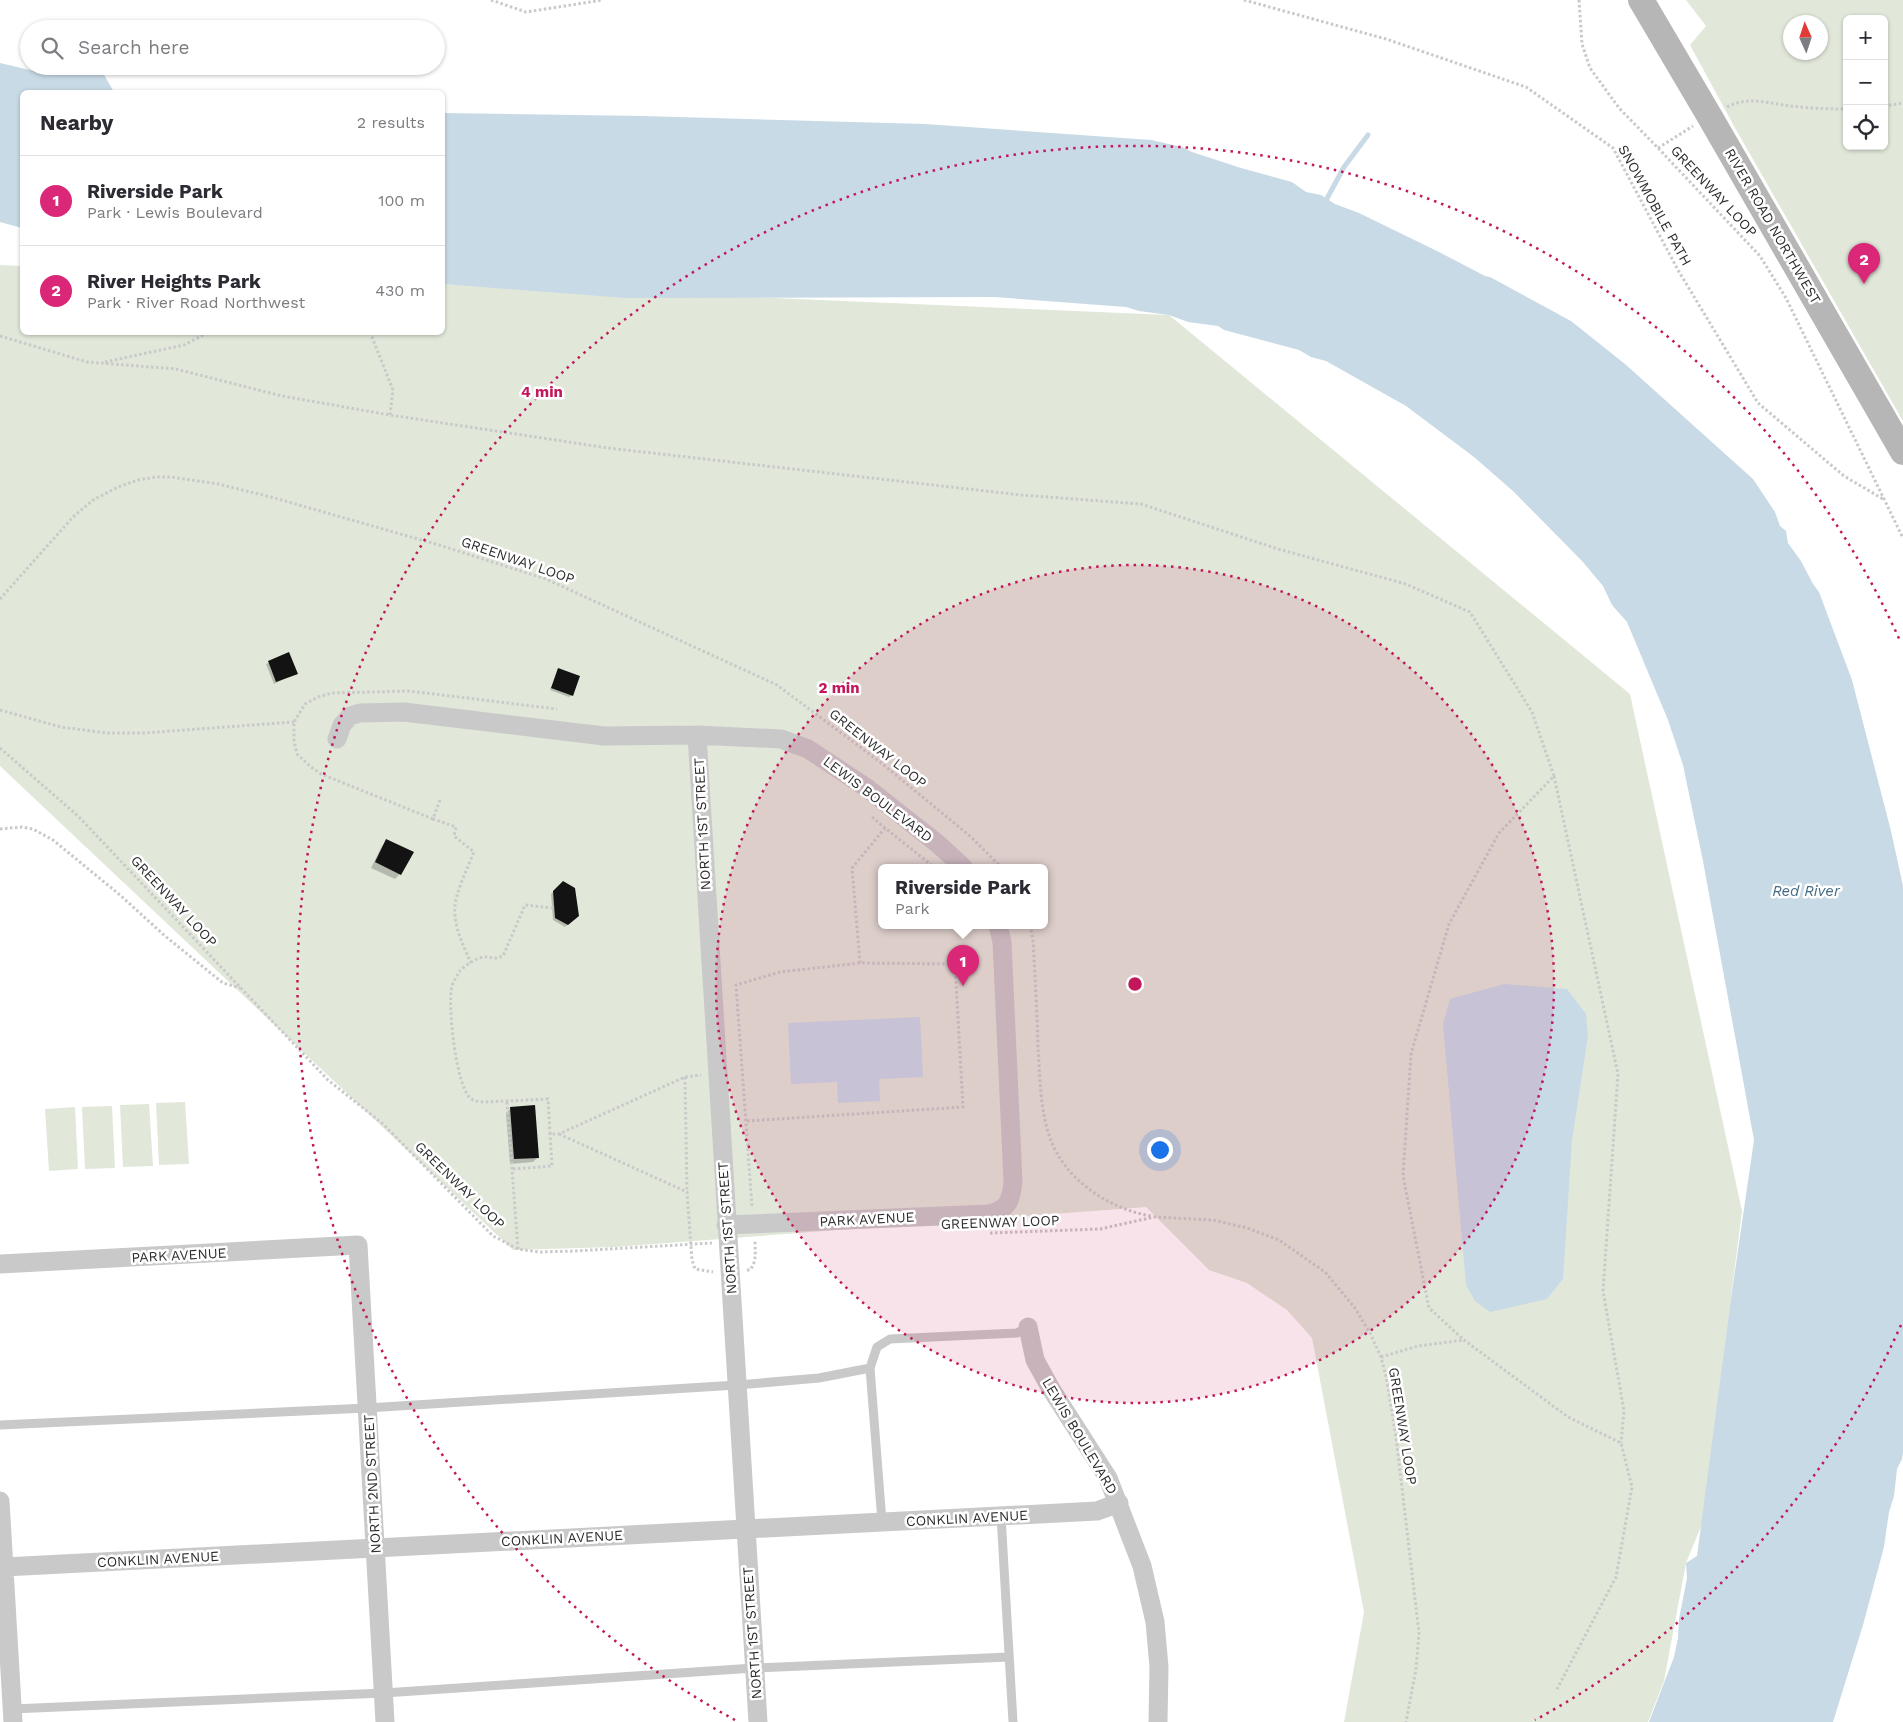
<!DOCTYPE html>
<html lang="en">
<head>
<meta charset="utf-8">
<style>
  body { margin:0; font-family:"Work Sans",sans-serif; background:#f7f7f7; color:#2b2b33 }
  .controls { position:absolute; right:15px; top:15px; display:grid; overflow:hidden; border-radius:8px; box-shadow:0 1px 4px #0004 }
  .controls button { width:45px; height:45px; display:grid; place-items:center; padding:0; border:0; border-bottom:1px solid #e1e1e2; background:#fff; color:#2b2b33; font:25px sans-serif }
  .compass { position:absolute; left:1783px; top:15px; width:45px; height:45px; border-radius:50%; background:#fff; box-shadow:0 1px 4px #0004; rotate:357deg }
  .you { position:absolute; left:1159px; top:1149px; width:18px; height:18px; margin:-12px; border:4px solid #fff; border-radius:50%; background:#1a73e8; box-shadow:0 0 0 8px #1a73e833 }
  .badge { display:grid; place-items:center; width:32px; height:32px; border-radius:50%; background:#db2777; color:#fff; font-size:16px; font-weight:700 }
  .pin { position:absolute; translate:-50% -41px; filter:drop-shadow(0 1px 2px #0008) }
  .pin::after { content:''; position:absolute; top:26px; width:18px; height:15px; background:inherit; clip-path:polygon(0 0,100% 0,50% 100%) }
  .popup { position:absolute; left:878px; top:864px; width:170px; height:65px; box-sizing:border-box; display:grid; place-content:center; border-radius:8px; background:#fff; filter:drop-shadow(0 1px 4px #0005); font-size:16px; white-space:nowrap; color:#7c7c81 }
  .popup b { font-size:19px; color:#2b2b33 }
  .popup::after { content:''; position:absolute; left:50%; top:100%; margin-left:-10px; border:10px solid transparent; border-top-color:#fff }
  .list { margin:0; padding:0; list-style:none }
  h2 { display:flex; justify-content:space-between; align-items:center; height:65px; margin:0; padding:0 20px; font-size:21px }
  h2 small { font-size:16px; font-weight:400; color:#7c7c81 }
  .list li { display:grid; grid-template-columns:32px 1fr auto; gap:15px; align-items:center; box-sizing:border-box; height:90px; padding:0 20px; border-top:1px solid #e1e1e2 }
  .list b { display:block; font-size:19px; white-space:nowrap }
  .list p { margin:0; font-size:16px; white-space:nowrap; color:#7c7c81 }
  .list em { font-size:16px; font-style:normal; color:#7c7c81 }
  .icon { flex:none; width:28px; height:28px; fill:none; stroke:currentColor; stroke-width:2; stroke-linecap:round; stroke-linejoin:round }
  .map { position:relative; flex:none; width:1903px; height:1722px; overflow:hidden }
  .search { position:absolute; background:#fff; box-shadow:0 1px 4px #0004; left:20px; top:20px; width:425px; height:55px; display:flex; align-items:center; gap:12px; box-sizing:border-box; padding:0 18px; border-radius:28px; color:#7c7c81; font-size:19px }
  .panel { position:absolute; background:#fff; box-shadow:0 1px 4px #0004; left:20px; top:90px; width:425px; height:245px; border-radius:8px }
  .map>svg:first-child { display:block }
  .green { fill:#e1e8da; fill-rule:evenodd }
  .water { fill:#c8dae6 }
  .shadow { fill:#0003 }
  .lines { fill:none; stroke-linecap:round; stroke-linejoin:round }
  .stream { stroke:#c8dae6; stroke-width:5 }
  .building { fill:#131313 }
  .path { stroke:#c9c9c9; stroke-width:3; stroke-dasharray:2.5 2.5; stroke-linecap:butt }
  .lane { stroke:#c9c9c9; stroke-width:9 }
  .street { stroke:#c9c9c9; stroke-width:19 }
  .secondary { stroke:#b6b6b6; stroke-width:26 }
  .ring { fill:none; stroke:#c2185b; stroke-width:2.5; stroke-dasharray:2.5 5 }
  .labels { text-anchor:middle; stroke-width:5; stroke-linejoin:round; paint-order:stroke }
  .street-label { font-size:14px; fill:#2c2c2c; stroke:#fff }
  .water-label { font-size:15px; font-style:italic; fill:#446a83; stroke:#fff }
  .centre { fill:#c2185b; stroke:#fff; stroke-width:2.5 }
  .ring-label { font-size:15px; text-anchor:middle; font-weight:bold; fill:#c2185b; stroke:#fff; stroke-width:5; stroke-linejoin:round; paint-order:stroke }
</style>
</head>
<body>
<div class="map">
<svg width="1903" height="1722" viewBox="0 0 1903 1722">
  <rect width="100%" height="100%" fill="#fff"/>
  <!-- green -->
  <path class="green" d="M1686 0H1903V421L1735 128 1690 45 1706 26ZM1847 19H1884V146H1847ZM1820 22V52H1790V22Z
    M0 265 22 266V332H442L443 284 1169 315 1630 694 1742 1211 1702 1524 1686 1563 1664 1681 1648 1722H1344L1364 1612 1312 1338 1287 1310 1247 1283 1209 1270 1146 1207 614 1247 513 1250 0 766ZM882 867H1044V925H882Z
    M185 1102 189 1164 159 1165 156 1103Z
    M149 1104 153 1166 123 1167 120 1105Z
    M112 1106 115 1168 85 1169 82 1107Z
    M75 1107 78 1169 49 1171 45 1109Z"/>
  <!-- water -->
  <path class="water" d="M0 63 34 71 43 66H99L114 92H22V228L0 222Z
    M442 113 643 116 925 124 1151 140 1182 147 1192 152 1241 168 1292 182 1306 192 1321 195 1335 204 1359 213 1437 251 1485 276 1490 277 1571 321 1625 364 1753 479 1775 512 1780 526 1786 531 1788 543 1801 561 1813 584 1819 592 1852 680 1891 831 1903 886V1452L1902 1459 1897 1469 1894 1496 1889 1512 1884 1547 1863 1625 1833 1722H1649L1674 1657 1678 1638 1679 1619 1687 1578 1686 1563 1697 1556 1730 1305 1754 1140 1703 861 1683 765 1668 720 1627 622 1612 605 1603 586 1582 561 1514 492 1474 457 1406 406 1326 361 1311 357 1299 350 1224 330 1218 326 1188 322 1169 315 1139 311 1126 307 994 297 626 298 443 284Z
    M1504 984 1567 989 1586 1014 1588 1036 1572 1140 1563 1279 1547 1299 1490 1312 1475 1301 1466 1285 1443 1024 1450 999Z
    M920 1017 923 1077 879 1079 880 1101 838 1103 837 1082 791 1084 788 1023Z"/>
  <!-- shadow -->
  <path class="shadow" d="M288 654 296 673 274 684 266 664Z
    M559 669 572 695 569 697 550 690Z
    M387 841 400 874 395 879 371 868 382 846Z
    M563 883 576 918 565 927 553 920 551 894Z
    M511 1108 538 1157 533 1162 510 1164 506 1113Z"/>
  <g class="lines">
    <!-- stream -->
    <path class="stream" d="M1324 204 1344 167 1368 135"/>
  </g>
  <!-- building -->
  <path class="building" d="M289 652 298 674 276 682 268 661Z
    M558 668 580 676 573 696 551 688Z
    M386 839 414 852 401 875 375 862Z
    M563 881 575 888 579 916 568 925 555 918 553 891Z
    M535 1105 539 1158 514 1159 510 1107Z"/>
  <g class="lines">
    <!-- path -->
    <path class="path" d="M491 0 526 12 603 0
      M1244 0 1386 39 1526 87 1613 148 1678 270 1758 403 1844 476 1883 499
      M1579 0 1582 44 1590 68 1619 108 1658 148 1760 256 1786 298 1903 538
      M1884 106 1903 103
      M1727 107C1746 97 1764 102 1784 105 1804 108 1826 109 1847 109
      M1658 148 1693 126
      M370 332 393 390 390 415
      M0 336 87 362 176 369 282 396 390 415 608 448 1021 495 1141 504 1278 549 1406 584 1470 612 1532 712 1554 776 1499 833 1449 924 1411 1054 1403 1176 1429 1308 1464 1340 1568 1417 1621 1443 1632 1487 1616 1577 1556 1691
      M105 362 184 345 209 332
      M0 599 73 517 93 500 118 487 138 480 156 477H171L218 484 271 497 439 545 546 579 777 685 880 762 970 836 1001 867
      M0 710 61 727 107 733H144L294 722
      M0 748 78 816 328 1080 383 1124 493 1236 518 1249 539 1252 575 1251 712 1243
      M1554 776 1618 1074 1603 1291 1624 1411 1621 1443
      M440 800 433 819 456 827 454 836 474 852C452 905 446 909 471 963
      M872 817 885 828
      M433 819 321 774 311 767 297 754 294 741V722L305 704 318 697 332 693 409 691 557 709
      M0 829 22 827 33 829 53 840 120 895 165 936 223 983 240 988
      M553 908 525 905 503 956C493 960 494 957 485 957 477 957 464 966 459 972 457 976 453 982 452 986 447 1004 456 1085 470 1098 474 1101 479 1102 484 1102L548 1099 550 1134H559L685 1077 701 1075
      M1030 925 1033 940C1035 976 1037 1012 1038 1047 1040 1077 1040 1110 1050 1138 1065 1180 1109 1209 1151 1216
      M860 963 852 868 885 828 934 867
      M685 1077 687 1192
      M507 1102 518 1249
      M747 1121 963 1107 955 964 860 963 780 972 736 985 752 1207
      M559 1134 687 1192 692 1260 695 1269 713 1272
      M513 1169 552 1166 550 1134
      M990 1233 1100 1229 1154 1217 1213 1220 1247 1228 1279 1240 1325 1272 1355 1308 1370 1333 1381 1357 1386 1376 1396 1437 1419 1633 1416 1669 1406 1722
      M747 1270H750C757 1261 755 1252 755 1241
      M1381 1357 1418 1346 1464 1340"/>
    <!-- lane -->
    <path class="lane" d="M0 1425 367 1408 737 1385 819 1378 870 1368
      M1001 1516 1013 1722
      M882 1522 870 1368 877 1347 890 1339 1017 1333 1028 1327
      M12 1709 384 1693 754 1668 1009 1657"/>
    <!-- street -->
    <path class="street" d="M697 735 758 1722
      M337 739 342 725 350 716 360 713 404 712 604 736 697 735 781 739 808 749 867 788 938 844 963 867
      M726 1225 988 1214C1008 1210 1011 1201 1013 1182L1002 942 998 925
      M0 1264 358 1245 385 1722
      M1028 1327 1035 1360 1051 1389 1108 1478 1142 1566 1155 1622 1159 1667 1158 1722
      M0 1501 13 1722
      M4 1567 1097 1511 1119 1503"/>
    <!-- secondary -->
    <path class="secondary" d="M1641 0 1710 117 1903 452"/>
  </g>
  <!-- distance rings -->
  <circle cx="1135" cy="984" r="419" fill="#c2185b" fill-opacity=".12"/>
  <g class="ring">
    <circle cx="1135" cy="984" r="419"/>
    <path d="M1901 1325A838 838 0 0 1 1535 1720M735 1720A838 838 0 1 1 1901 643"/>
  </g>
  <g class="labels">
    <!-- street labels -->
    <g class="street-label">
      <text transform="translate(1714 191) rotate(47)" y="5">GREENWAY LOOP</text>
      <text transform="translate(1655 205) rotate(61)" y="5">SNOWMOBILE PATH</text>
      <text transform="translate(1773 226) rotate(60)" y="5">RIVER ROAD NORTHWEST</text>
      <text transform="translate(518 560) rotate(19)" y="5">GREENWAY LOOP</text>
      <text transform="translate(878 748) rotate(38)" y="5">GREENWAY LOOP</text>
      <text transform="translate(878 799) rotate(37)" y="5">LEWIS BOULEVARD</text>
      <text transform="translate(702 824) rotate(-93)" y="5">NORTH 1ST STREET</text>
      <text transform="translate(174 901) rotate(47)" y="5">GREENWAY LOOP</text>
      <text transform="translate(460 1185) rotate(44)" y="5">GREENWAY LOOP</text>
      <text transform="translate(867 1219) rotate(-3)" y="5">PARK AVENUE</text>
      <text transform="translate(1000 1222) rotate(-2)" y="5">GREENWAY LOOP</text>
      <text transform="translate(727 1228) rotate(-94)" y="5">NORTH 1ST STREET</text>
      <text transform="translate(179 1255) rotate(-3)" y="5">PARK AVENUE</text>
      <text transform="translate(1403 1426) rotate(81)" y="5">GREENWAY LOOP</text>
      <text transform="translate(1080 1436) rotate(59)" y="5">LEWIS BOULEVARD</text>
      <text transform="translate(372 1484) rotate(-93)" y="5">NORTH 2ND STREET</text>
      <text transform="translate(967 1518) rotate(-3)" y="5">CONKLIN AVENUE</text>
      <text transform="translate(562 1538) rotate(-3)" y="5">CONKLIN AVENUE</text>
      <text transform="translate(158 1559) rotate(-3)" y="5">CONKLIN AVENUE</text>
      <text transform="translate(752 1633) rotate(-94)" y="5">NORTH 1ST STREET</text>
    </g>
    <!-- water labels -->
    <g class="water-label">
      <text x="1806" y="896">Red River</text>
    </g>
  </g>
  <circle cx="1135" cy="984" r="8" class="centre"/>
  <g class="ring-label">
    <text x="542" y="397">4 min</text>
    <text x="839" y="693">2 min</text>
  </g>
</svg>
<div class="controls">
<button>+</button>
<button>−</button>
<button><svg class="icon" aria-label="locate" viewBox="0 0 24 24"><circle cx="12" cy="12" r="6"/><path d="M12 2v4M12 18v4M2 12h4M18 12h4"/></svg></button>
</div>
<svg class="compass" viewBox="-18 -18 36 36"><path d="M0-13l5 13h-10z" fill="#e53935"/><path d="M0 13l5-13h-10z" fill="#7c7c81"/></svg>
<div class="you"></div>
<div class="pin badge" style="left:963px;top:986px">1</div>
<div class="popup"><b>Riverside Park</b>Park</div>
<div class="pin badge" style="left:1864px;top:284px">2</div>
<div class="search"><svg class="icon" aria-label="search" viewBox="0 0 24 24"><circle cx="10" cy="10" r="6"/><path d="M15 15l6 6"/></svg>Search here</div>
<section class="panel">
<h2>Nearby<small>2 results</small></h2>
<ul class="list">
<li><span class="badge">1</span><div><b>Riverside Park</b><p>Park · Lewis Boulevard</p></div><em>100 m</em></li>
<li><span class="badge">2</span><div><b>River Heights Park</b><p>Park · River Road Northwest</p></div><em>430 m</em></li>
</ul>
</section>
</div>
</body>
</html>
